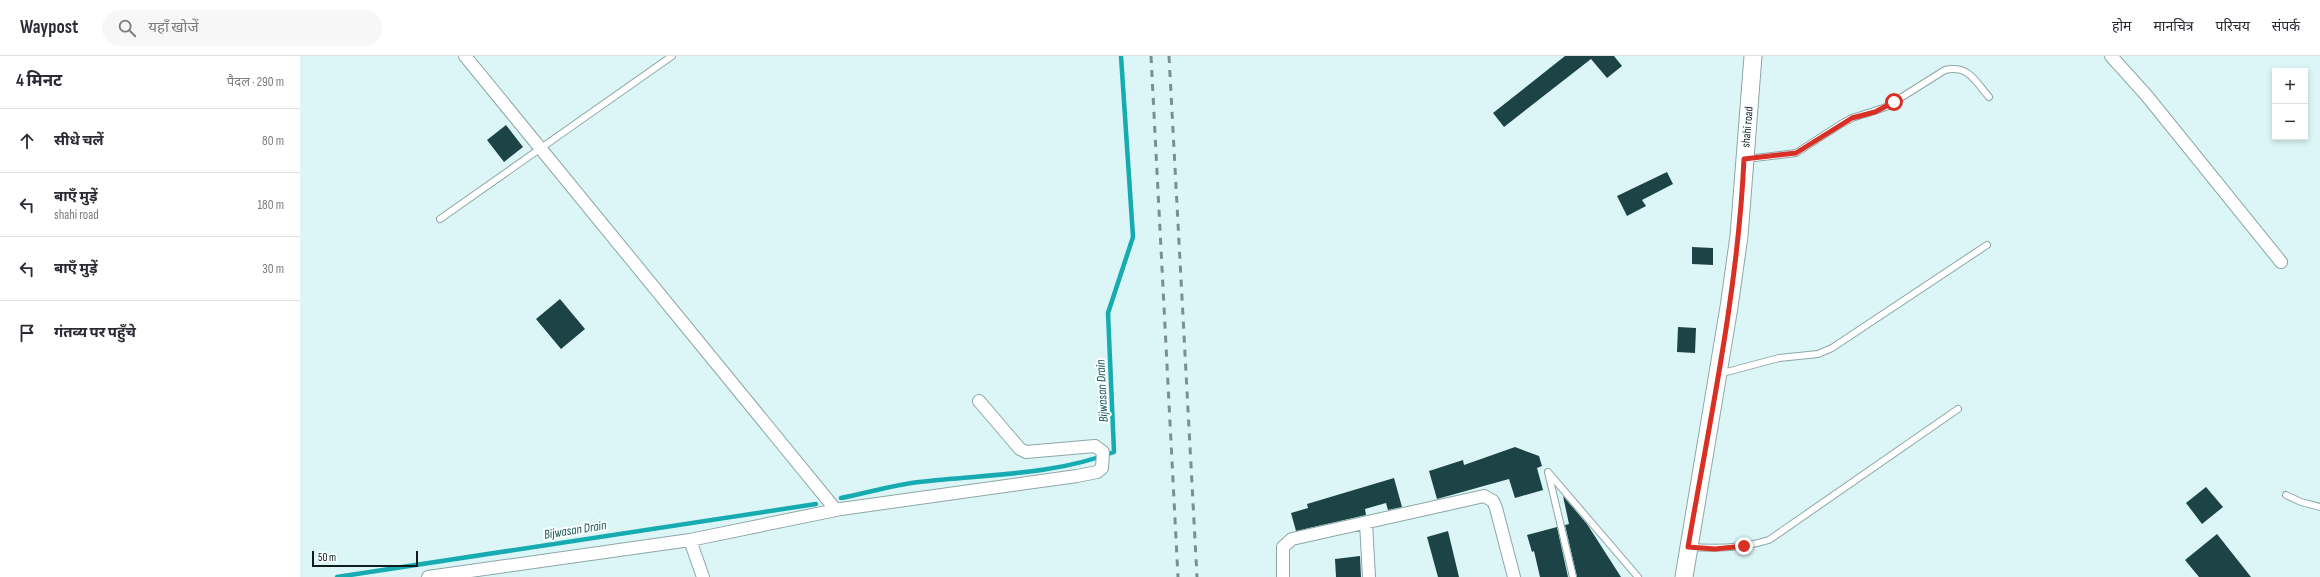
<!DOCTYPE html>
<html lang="hi">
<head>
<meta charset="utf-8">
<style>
  body { margin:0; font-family:"Sofia Sans Condensed","Noto Sans Devanagari",sans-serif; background:#f7f7f7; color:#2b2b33 }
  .controls { position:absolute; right:12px; top:12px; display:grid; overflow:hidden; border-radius:0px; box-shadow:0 2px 6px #0003 }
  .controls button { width:36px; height:36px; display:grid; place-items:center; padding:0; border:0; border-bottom:1px solid #e1e1e2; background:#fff; color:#2b2b33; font:20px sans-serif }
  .scale { position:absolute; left:12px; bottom:10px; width:106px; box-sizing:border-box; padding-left:4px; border:2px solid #121c1c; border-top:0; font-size:11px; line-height:14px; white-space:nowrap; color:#121c1c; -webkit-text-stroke:3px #f9ffff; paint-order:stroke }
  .stop { position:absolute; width:12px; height:12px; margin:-9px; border:3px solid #d93025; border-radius:50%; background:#fff }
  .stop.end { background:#d93025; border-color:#fff; box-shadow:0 1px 4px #0008 }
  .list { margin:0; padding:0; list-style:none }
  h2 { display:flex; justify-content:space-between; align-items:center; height:52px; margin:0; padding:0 16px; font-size:17px }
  h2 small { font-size:13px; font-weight:400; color:#7c7c81 }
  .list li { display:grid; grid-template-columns:26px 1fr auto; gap:12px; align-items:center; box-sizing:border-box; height:64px; padding:0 16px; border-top:1px solid #e1e1e2 }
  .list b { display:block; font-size:15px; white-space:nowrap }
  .list p { margin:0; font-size:13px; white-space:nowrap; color:#7c7c81 }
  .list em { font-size:13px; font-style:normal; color:#7c7c81 }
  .icon { flex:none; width:22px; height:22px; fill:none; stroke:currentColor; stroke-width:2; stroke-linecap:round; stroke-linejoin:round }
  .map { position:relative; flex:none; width:2020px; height:521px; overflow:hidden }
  header { display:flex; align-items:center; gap:24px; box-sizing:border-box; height:56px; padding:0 20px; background:#fff; border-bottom:1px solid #e1e1e2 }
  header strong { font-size:19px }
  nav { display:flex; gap:22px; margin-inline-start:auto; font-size:14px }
  .search { width:280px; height:36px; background:#f7f7f7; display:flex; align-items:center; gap:10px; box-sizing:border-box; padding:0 14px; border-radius:22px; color:#7c7c81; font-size:15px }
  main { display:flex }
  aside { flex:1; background:#fff }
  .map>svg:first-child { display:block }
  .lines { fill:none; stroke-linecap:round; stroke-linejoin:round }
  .stream { stroke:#15abb1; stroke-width:4.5 }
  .building { fill:#1c4446 }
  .lane-casing { stroke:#8da6a7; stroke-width:8 }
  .street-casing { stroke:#8da6a7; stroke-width:14 }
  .secondary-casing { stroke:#8da6a7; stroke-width:19 }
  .lane { stroke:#fff; stroke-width:6 }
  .street { stroke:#fff; stroke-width:12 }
  .secondary { stroke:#fff; stroke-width:17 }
  .rail { stroke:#7c8e8f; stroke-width:3; stroke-dasharray:7 7; stroke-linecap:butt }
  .route { stroke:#d93025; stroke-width:5 }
  .labels { text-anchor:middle; stroke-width:4; stroke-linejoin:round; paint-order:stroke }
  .street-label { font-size:12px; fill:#121c1c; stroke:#f9ffff }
  .water-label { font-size:13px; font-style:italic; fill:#1b5355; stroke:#f9ffff }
</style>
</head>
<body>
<header>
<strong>Waypost</strong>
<div class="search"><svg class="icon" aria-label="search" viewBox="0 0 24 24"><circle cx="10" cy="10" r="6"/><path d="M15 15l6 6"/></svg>यहाँ खोजें</div>
<nav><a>होम</a><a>मानचित्र</a><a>परिचय</a><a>संपर्क</a></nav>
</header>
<main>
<aside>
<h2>4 मिनट<small>पैदल · 290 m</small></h2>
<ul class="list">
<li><svg class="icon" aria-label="ahead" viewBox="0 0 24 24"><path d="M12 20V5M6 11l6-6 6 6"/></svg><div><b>सीधे चलें</b></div><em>80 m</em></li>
<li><svg class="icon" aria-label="left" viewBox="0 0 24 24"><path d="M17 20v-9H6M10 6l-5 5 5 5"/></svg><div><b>बाएँ मुड़ें</b><p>shahi road</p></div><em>180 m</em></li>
<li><svg class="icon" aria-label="left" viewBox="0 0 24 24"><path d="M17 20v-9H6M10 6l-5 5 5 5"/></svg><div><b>बाएँ मुड़ें</b></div><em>30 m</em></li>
<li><svg class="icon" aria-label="arrive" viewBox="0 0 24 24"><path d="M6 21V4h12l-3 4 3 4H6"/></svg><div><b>गंतव्य पर पहुँचे</b></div></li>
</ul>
</aside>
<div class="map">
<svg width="2020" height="521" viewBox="0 0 2020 521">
  <rect width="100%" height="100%" fill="#dcf6f7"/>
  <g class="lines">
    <!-- stream -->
    <path class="stream" d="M541 442C567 437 593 429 619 426 685 418 751 420 814 396L808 257 833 181 821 0
      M37 521 516 448"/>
  </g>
  <!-- building -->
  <path class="building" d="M1265 0H1314L1322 10 1307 22 1291 3 1204 71 1193 57Z
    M206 69 223 91 204 106 187 84Z
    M1367 116 1373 128 1342 144 1346 150 1327 160 1317 140Z
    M1392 191 1413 192V209L1392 208Z
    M260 243 285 273 261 293 236 263Z
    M1378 271 1396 272 1395 297 1377 296Z
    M1215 391 1239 400 1242 410 1237 412 1243 434 1215 442 1209 423 1137 443 1129 415 1163 404 1164 409Z
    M1094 422 1102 451 1088 454 1086 447 1065 453 1066 459 996 475 991 457 1008 452 1007 448Z
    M1906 431 1923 451 1902 468 1886 447Z
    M1263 440 1287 468 1321 521H1277L1265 469 1269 468Z
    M1257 471 1268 521H1240L1234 495 1232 496 1227 479Z
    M1148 475 1159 521H1138L1127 481Z
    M1917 478 1951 521H1899L1885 504Z
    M1060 500 1061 521H1036L1035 503Z"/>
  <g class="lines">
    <!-- lane casing -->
    <g class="lane-casing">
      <path id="lane" d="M1446 103 1496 97 1541 68 1552 62 1586 51 1645 14C1669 9 1675 25 1689 41
        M140 163 372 0
        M1419 318 1479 302 1518 298 1532 292 1687 189
        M1986 439 2001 446 2020 451
        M1390 491C1417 493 1443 492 1469 484L1658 353
        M1273 521 1248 416 1338 521"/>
    </g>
    <!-- street casing -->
    <g class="street-casing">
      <path id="street" d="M165 0 536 454
        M1811 0 1847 40 1981 206
        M1066 467 1069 521
        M390 484 403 521
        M128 521 390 484 541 453 777 420 797 416 802 412 803 396 795 390 726 396 720 393 679 345
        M983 521V491L992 483 1184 440 1193 445 1196 452 1214 521"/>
    </g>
    <!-- secondary casing -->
    <g class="secondary-casing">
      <path id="secondary" d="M1384 521 1429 251 1439 180 1453 0"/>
    </g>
    <!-- lane -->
    <use href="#lane" class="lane"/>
    <!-- street -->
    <use href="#street" class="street"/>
    <!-- secondary -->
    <use href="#secondary" class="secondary"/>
    <!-- rail -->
    <path class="rail" d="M851 0 878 521
      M869 0 897 521"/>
  </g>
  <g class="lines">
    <!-- route -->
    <path class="route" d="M1444 490 1415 493 1388 491C1410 363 1438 234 1444 103L1496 97 1552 62 1575 56 1594 46"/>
  </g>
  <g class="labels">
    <!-- street labels -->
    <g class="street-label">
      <text transform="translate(1447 71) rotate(-85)" y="4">shahi road</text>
    </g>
    <!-- water labels -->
    <g class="water-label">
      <text transform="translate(801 335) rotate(-93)" y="5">Bijwasan Drain</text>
      <text transform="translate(275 473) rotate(-9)" y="5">Bijwasan Drain</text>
    </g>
  </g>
</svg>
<div class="controls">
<button>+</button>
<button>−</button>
</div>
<div class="scale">50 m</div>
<div class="stop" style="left:1594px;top:46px"></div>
<div class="stop end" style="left:1444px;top:490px"></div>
</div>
</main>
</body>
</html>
